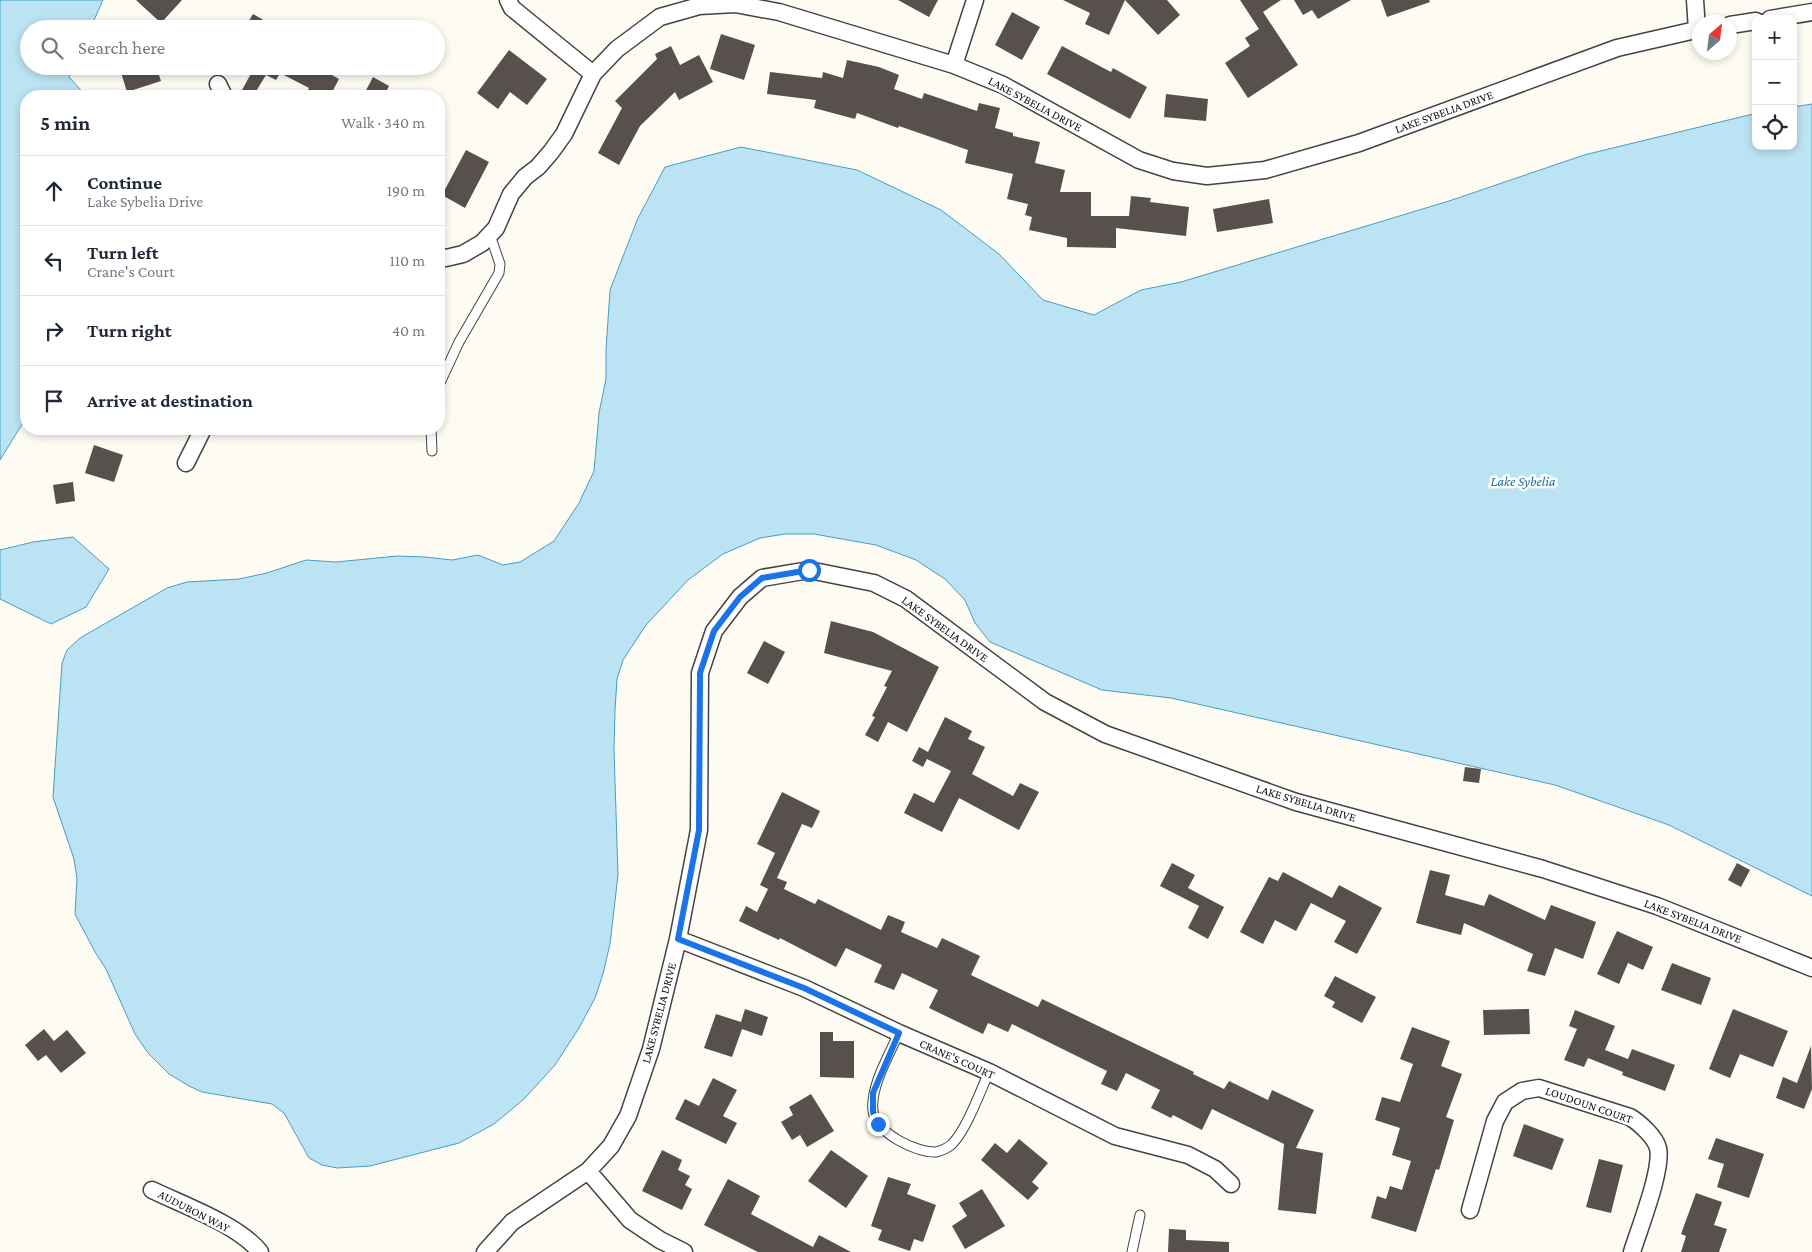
<!DOCTYPE html>
<html lang="en">
<head>
<meta charset="utf-8">
<style>
  body { margin:0; font-family:"Crimson Pro",serif; background:#f6f6f7; color:#1f2937 }
  .controls { position:absolute; right:15px; top:15px; display:grid; overflow:hidden; border-radius:10px; box-shadow:0 2px 8px #0003 }
  .controls button { width:45px; height:45px; display:grid; place-items:center; padding:0; border:0; border-bottom:1px solid #e0e1e3; background:#fff; color:#1f2937; font:25px sans-serif }
  .compass { position:absolute; left:1692px; top:15px; width:45px; height:45px; border-radius:50%; background:#fff; box-shadow:0 2px 8px #0003; rotate:28deg }
  .stop { position:absolute; width:15px; height:15px; margin:-11px; border:4px solid #1a73e8; border-radius:50%; background:#fff }
  .stop.end { background:#1a73e8; border-color:#fff; box-shadow:0 1px 5px #0008 }
  .list { margin:0; padding:0; list-style:none }
  h2 { display:flex; justify-content:space-between; align-items:center; height:65px; margin:0; padding:0 20px; font-size:21px }
  h2 small { font-size:16px; font-weight:400; color:#747a83 }
  .list li { display:grid; grid-template-columns:32px 1fr auto; gap:15px; align-items:center; box-sizing:border-box; height:70px; padding:0 20px; border-top:1px solid #e0e1e3 }
  .list b { display:block; font-size:19px; white-space:nowrap }
  .list p { margin:0; font-size:16px; white-space:nowrap; color:#747a83 }
  .list em { font-size:16px; font-style:normal; color:#747a83 }
  .icon { flex:none; width:28px; height:28px; fill:none; stroke:currentColor; stroke-width:2; stroke-linecap:round; stroke-linejoin:round }
  .map { position:relative; flex:none; width:1812px; height:1252px; overflow:hidden }
  .search { position:absolute; background:#fff; box-shadow:0 2px 8px #0003; left:20px; top:20px; width:425px; height:55px; display:flex; align-items:center; gap:12px; box-sizing:border-box; padding:0 18px; border-radius:28px; color:#747a83; font-size:19px }
  .panel { position:absolute; background:#fff; box-shadow:0 2px 8px #0003; left:20px; top:90px; width:425px; height:345px; border-radius:20px }
  .map>svg:first-child { display:block }
  .water { fill:#bbe3f3; stroke:#469ec5 }
  .building { fill:#58504d }
  .lines { fill:none; stroke-linecap:round; stroke-linejoin:round }
  .lane-casing { stroke:#434343; stroke-width:11 }
  .street-casing { stroke:#434343; stroke-width:19 }
  .lane { stroke:#fff; stroke-width:9 }
  .street { stroke:#fff; stroke-width:16 }
  .route { stroke:#1a73e8; stroke-width:6 }
  .labels { text-anchor:middle; stroke-width:5; stroke-linejoin:round; paint-order:stroke }
  .street-label { font-size:12px; fill:#101010; stroke:#fff }
  .water-label { font-size:14px; font-style:italic; fill:#20709b; stroke:#fff }
</style>
</head>
<body>
<div class="map">
<svg width="1812" height="1252" viewBox="0 0 1812 1252">
  <rect width="100%" height="100%" fill="#fefbf3"/>
  <!-- water -->
  <path class="water" d="M0 0H103L90 29H29V66H74L69 77 86 96H26V418L0 460Z
    M1812 104V896L1669 825 1555 785 1171 698 1102 690 990 642 975 623 965 600 945 579 916 560 876 545 814 534H785L760 538 723 554 688 580 646 625 623 660 617 679 615 710 614 750 618 875 610 944 603 974 595 998 579 1028 555 1065 524 1099 494 1124 459 1143 370 1166 337 1168 322 1165 309 1158 284 1113 272 1104 202 1092 189 1086 169 1074 148 1053 135 1034 106 969 95 952 75 914 77 879 74 859 53 797 62 663 67 650 80 638 167 588 187 582 239 579 267 573 306 560 336 562 397 556 425 557 452 560 478 555 503 565 520 562 554 541 579 503 594 471 599 413 606 379V350L610 290 638 218 665 167 741 147 857 170 941 210 999 254 1043 300 1094 315 1141 290 1181 282 1449 201 1584 155 1753 114 1756 113V146H1793V107Z
    M73 537 109 569 86 607 51 624 0 599V550L33 542Z"/>
  <!-- building -->
  <path class="building" d="M136 0H182L161 23Z
    M898 0H938L929 17Z
    M1063 0H1167L1180 15 1158 35 1125 0 1109 35 1085 24 1090 13Z
    M1240 0H1281L1263 12 1298 65 1248 98 1225 63 1250 46 1245 38 1259 29Z
    M1294 0H1351L1318 19 1312 10 1303 15Z
    M1381 0H1429L1430 2 1387 17Z
    M1012 12 1040 27 1022 60 995 45Z
    M253 14 279 29H244Z
    M721 34 755 45 744 80 710 69Z
    M671 46 680 65 699 55 713 82 679 100 675 92 640 126 619 165 598 153 622 108 615 101 657 59 655 54Z
    M1062 46 1111 72 1113 68 1147 87 1130 119 1047 74Z
    M509 50 547 79 527 105 510 92 498 109 477 93Z
    M847 60 879 67 899 75 894 89 922 99 924 93 977 111 979 103 1000 108 995 128 1013 133V136L1040 142 1035 163 1065 170 1060 192H1091V216H1129L1131 196 1151 198 1150 202 1189 207 1186 236 1116 228V248L1067 247V238L1029 230 1032 217 1025 215 1028 204 1007 199 1013 174 965 163 968 150 899 126 898 128 857 113 855 119 814 108 816 100 767 94 770 72 822 78 823 72 843 78Z
    M119 66H156L161 81 127 92Z
    M252 66H316L339 79 330 96H304L309 88 280 73 276 80 266 75 253 96 242 90 254 68Z
    M373 77 389 86 384 96H363Z
    M1166 94 1208 99 1206 121 1164 117Z
    M466 150 489 162 465 208 442 195Z
    M1269 199 1273 223 1217 232 1213 209Z
    M94 445 123 455 114 482 85 473Z
    M73 482 75 501 56 504 53 485Z
    M831 621 873 632 939 667 907 732 888 722 878 742 865 735 875 717 872 716 887 687 884 686 892 671 824 653Z
    M764 641 785 652 768 684 747 673Z
    M945 717 972 731 968 739 985 747 972 774 1013 796 1020 783 1039 792 1019 830 959 798 942 832 904 813 914 793 934 803 951 771 927 759 923 767 912 761 919 747 928 752Z
    M1465 767 1481 769 1479 783 1463 781Z
    M782 792 820 811 812 828 802 824 777 878 787 882 784 889 815 904 818 899 881 930 888 915 905 922 901 932 937 948 942 938 980 956 971 975 1038 1007 1042 999 1194 1072 1193 1074 1224 1089 1229 1081 1268 1100 1272 1090 1314 1110 1296 1148 1323 1153 1316 1214 1278 1210 1284 1144 1212 1109 1202 1130 1173 1115 1171 1118 1151 1108 1160 1090 1126 1073 1117 1091 1101 1084 1107 1071 1012 1024 1008 1032 988 1023 983 1034 929 1008 938 990 902 973 894 990 874 982 882 965 846 948 836 967 780 938 779 940 739 921 746 906 757 912 768 889 760 885 775 853 757 844Z
    M1172 863 1195 875 1188 888 1224 907 1208 939 1188 928 1199 906 1160 886Z
    M1737 863 1750 870 1741 887 1728 880Z
    M1430 870 1450 875 1445 895 1484 906 1489 894 1545 920 1551 905 1596 922 1583 959 1555 948 1545 976 1527 971 1533 954 1464 923 1461 935 1416 923Z
    M1283 872 1332 898 1339 885 1382 908 1357 954 1334 942 1346 921 1311 903 1296 931 1275 920 1263 944 1240 932 1269 877 1278 881Z
    M1617 931 1653 947 1643 970 1628 963 1619 984 1597 974Z
    M1672 963 1711 978 1701 1005 1661 990Z
    M1335 976 1376 997 1362 1023 1332 1007 1335 1002 1324 996Z
    M745 1009 768 1017 762 1036 742 1029 732 1057 704 1048 716 1014 741 1022Z
    M1529 1009 1530 1034 1484 1035 1483 1010Z
    M1733 1009 1788 1031 1773 1067 1740 1054 1730 1078 1709 1069Z
    M1575 1010 1615 1026 1605 1050 1628 1059 1632 1049 1675 1065 1665 1091 1622 1075 1623 1072 1588 1058 1584 1067 1564 1060 1577 1029 1569 1026Z
    M1412 1027 1450 1041 1441 1066 1462 1074 1446 1117 1454 1120 1439 1170 1436 1169 1416 1232 1371 1218 1377 1196 1386 1199 1390 1186 1402 1190 1411 1161 1392 1155 1400 1128 1375 1120 1382 1097 1400 1102 1413 1064 1400 1059Z
    M44 1029 54 1041 67 1030 86 1053 61 1073 46 1055 38 1061 25 1045Z
    M820 1032H833V1041H854V1078L820 1077Z
    M1811 1046 1812 1089 1804 1109 1776 1098 1783 1077 1797 1083Z
    M713 1078 737 1090 723 1116 737 1123 726 1144 675 1119 685 1099 699 1106Z
    M811 1094 834 1131 807 1147 800 1135 792 1140 781 1122 793 1115 789 1107Z
    M1524 1124 1564 1139 1552 1170 1513 1156Z
    M1716 1138 1764 1154 1749 1198 1717 1187 1724 1164 1708 1159Z
    M1019 1139 1048 1163 1032 1182 1039 1188 1028 1200 981 1160 995 1143 1007 1153Z
    M662 1150 682 1160 678 1170 690 1176 685 1185 692 1189 682 1210 642 1191Z
    M831 1150 868 1176 846 1208 808 1181Z
    M1599 1159 1623 1165 1611 1213 1586 1207Z
    M888 1177 911 1184 907 1194 936 1205 923 1242 914 1239 910 1251 878 1240 882 1230 871 1226Z
    M728 1179 760 1196 751 1214 813 1247 819 1235 851 1252H758L704 1225Z
    M982 1189 1005 1226 965 1249 952 1226 967 1216 959 1203Z
    M1696 1193 1722 1202 1714 1225 1727 1229 1719 1252H1681L1686 1236 1681 1234Z
    M1169 1229 1186 1230V1240L1229 1242V1252H1168Z"/>
  <g class="lines">
    <!-- lane casing -->
    <g class="lane-casing">
      <path id="lane" d="M439 385 459 342 499 273 500 264 490 235
        M431 429 432 451
        M899 1033C889 1055 870 1087 873 1111 876 1133 916 1153 936 1152 941 1151 950 1147 953 1143 967 1128 980 1092 989 1072
        M1132 1252 1140 1215"/>
    </g>
    <!-- street casing -->
    <g class="street-casing">
      <path id="street" d="M508 0 512 8 593 74
        M1695 0 1697 30
        M1770 19 1812 12
        M1730 25 1756 21
        M954 65 975 0
        M218 84 224 96
        M439 257 446 258 463 254 482 243 496 228 511 194 525 177 538 167 551 152 564 134 593 74 617 49 660 17 699 6 735 4 779 12 954 65 1003 85 1139 160 1173 171 1207 176 1265 170 1359 143 1617 48 1700 29
        M186 463 203 429
        M678 939 804 988 899 1033 989 1072 1115 1136 1188 1155 1215 1169 1231 1184
        M588 1171 630 1220 660 1240 684 1252
        M152 1190C183 1205 239 1225 260 1252
        M1470 1210 1495 1121 1505 1102 1522 1091 1539 1088 1630 1117C1640 1123 1655 1137 1658 1148 1663 1169 1639 1229 1632 1252
        M485 1252 512 1222 588 1171 611 1146 628 1116 651 1049 678 939 699 830 700 673 714 631 740 597 762 578 809 570 874 583 906 599 1045 702 1105 734 1296 802 1543 869 1657 906 1812 968"/>
    </g>
    <!-- lane -->
    <use href="#lane" class="lane"/>
    <!-- street -->
    <use href="#street" class="street"/>
  </g>
  <g class="lines">
    <!-- route -->
    <path class="route" d="M809 570 762 578 740 597 714 631 700 673 699 830 678 939 804 988 899 1033 873 1093V1112L878 1124"/>
  </g>
  <g class="labels">
    <!-- street labels -->
    <g class="street-label">
      <text transform="translate(1035 104) rotate(28)" y="4">LAKE SYBELIA DRIVE</text>
      <text transform="translate(1444 112) rotate(-20)" y="4">LAKE SYBELIA DRIVE</text>
      <text transform="translate(945 629) rotate(36)" y="4">LAKE SYBELIA DRIVE</text>
      <text transform="translate(1306 803) rotate(17)" y="4">LAKE SYBELIA DRIVE</text>
      <text transform="translate(1693 921) rotate(21)" y="4">LAKE SYBELIA DRIVE</text>
      <text transform="translate(659 1013) rotate(-75)" y="4">LAKE SYBELIA DRIVE</text>
      <text transform="translate(957 1059) rotate(24)" y="4">CRANE'S COURT</text>
      <text transform="translate(1589 1105) rotate(19)" y="4">LOUDOUN COURT</text>
      <text transform="translate(194 1211) rotate(27)" y="4">AUDUBON WAY</text>
    </g>
    <!-- water labels -->
    <g class="water-label">
      <text x="1523" y="486">Lake Sybelia</text>
    </g>
  </g>
</svg>
<div class="controls">
<button>+</button>
<button>−</button>
<button><svg class="icon" aria-label="locate" viewBox="0 0 24 24"><circle cx="12" cy="12" r="6"/><path d="M12 2v4M12 18v4M2 12h4M18 12h4"/></svg></button>
</div>
<svg class="compass" viewBox="-18 -18 36 36"><path d="M0-13l5 13h-10z" fill="#e53935"/><path d="M0 13l5-13h-10z" fill="#747a83"/></svg>
<div class="stop" style="left:809px;top:570px"></div>
<div class="stop end" style="left:878px;top:1124px"></div>
<div class="search"><svg class="icon" aria-label="search" viewBox="0 0 24 24"><circle cx="10" cy="10" r="6"/><path d="M15 15l6 6"/></svg>Search here</div>
<section class="panel">
<h2>5 min<small>Walk · 340 m</small></h2>
<ul class="list">
<li><svg class="icon" aria-label="ahead" viewBox="0 0 24 24"><path d="M12 20V5M6 11l6-6 6 6"/></svg><div><b>Continue</b><p>Lake Sybelia Drive</p></div><em>190 m</em></li>
<li><svg class="icon" aria-label="left" viewBox="0 0 24 24"><path d="M17 20v-9H6M10 6l-5 5 5 5"/></svg><div><b>Turn left</b><p>Crane's Court</p></div><em>110 m</em></li>
<li><svg class="icon" aria-label="right" viewBox="0 0 24 24"><path d="M7 20v-9h11M14 6l5 5-5 5"/></svg><div><b>Turn right</b></div><em>40 m</em></li>
<li><svg class="icon" aria-label="arrive" viewBox="0 0 24 24"><path d="M6 21V4h12l-3 4 3 4H6"/></svg><div><b>Arrive at destination</b></div></li>
</ul>
</section>
</div>
</body>
</html>
